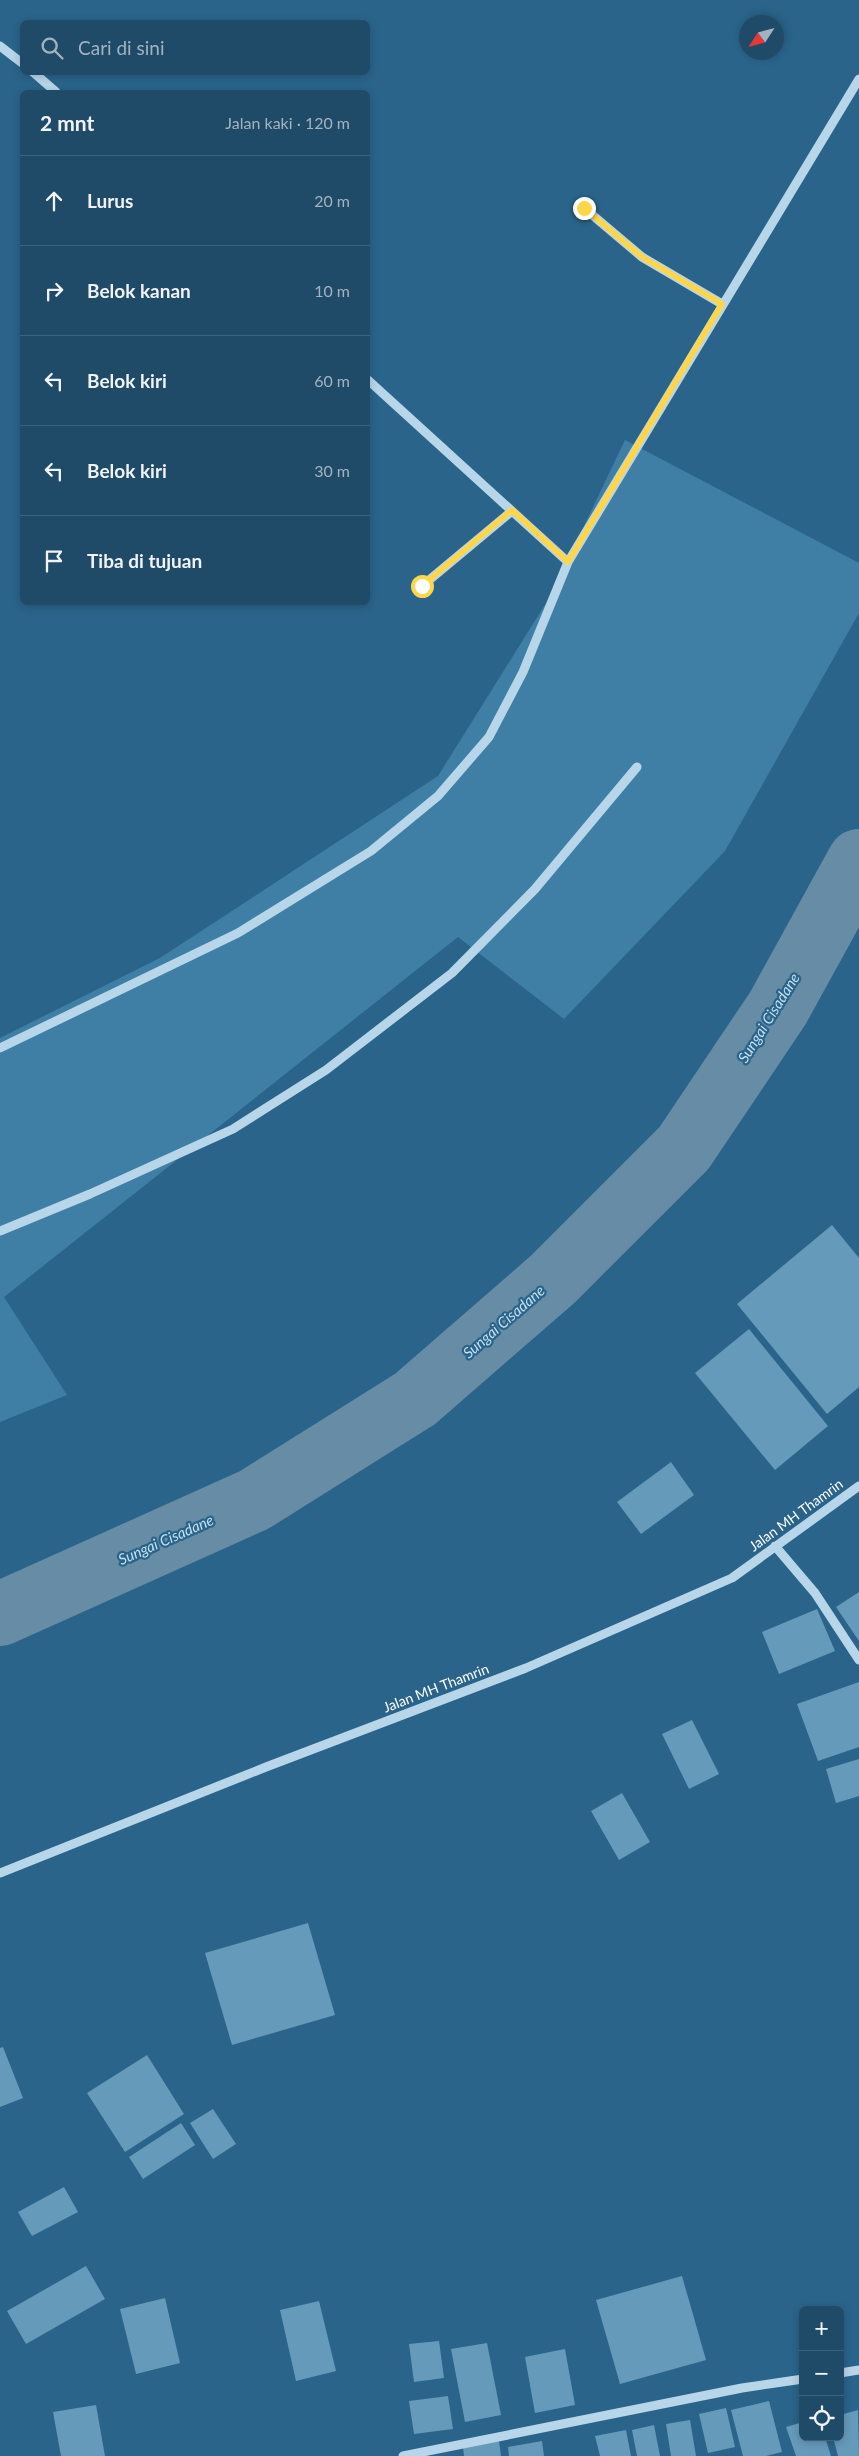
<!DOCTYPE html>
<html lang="id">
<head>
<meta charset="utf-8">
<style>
  body { margin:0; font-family:Lato,sans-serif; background:#2d5571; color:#f1f3f6 }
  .controls { position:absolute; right:15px; bottom:15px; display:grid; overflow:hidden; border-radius:8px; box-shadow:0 2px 8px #0003 }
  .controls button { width:45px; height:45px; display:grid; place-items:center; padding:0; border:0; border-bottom:1px solid #3d637c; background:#204b68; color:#f1f3f6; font:25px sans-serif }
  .compass { position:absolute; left:739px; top:15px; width:45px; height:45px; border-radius:50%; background:#204b68; box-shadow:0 2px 8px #0003; rotate:234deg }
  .stop { position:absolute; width:15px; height:15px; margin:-11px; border:4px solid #ffd54a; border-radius:50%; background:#fff }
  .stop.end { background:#ffd54a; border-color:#fff; box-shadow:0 1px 5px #0008 }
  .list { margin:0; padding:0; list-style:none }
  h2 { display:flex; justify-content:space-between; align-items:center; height:65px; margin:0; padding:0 20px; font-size:21px }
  h2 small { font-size:16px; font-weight:400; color:#a2b3c0 }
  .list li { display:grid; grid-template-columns:32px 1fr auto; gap:15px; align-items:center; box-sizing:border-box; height:90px; padding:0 20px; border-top:1px solid #3d637c }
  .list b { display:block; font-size:19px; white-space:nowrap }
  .list em { font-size:16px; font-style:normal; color:#a2b3c0 }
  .icon { flex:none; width:28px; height:28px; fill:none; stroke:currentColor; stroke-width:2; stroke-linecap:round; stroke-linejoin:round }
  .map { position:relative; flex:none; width:859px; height:2456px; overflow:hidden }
  .search { position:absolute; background:#204b68; box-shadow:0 2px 8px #0003; left:20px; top:20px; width:350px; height:55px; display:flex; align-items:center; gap:12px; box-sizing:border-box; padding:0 18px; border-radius:8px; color:#a2b3c0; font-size:19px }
  .panel { position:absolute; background:#204b68; box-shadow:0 2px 8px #0003; left:20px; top:90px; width:350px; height:515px; border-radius:8px }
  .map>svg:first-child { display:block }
  .green { fill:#3f7fa6 }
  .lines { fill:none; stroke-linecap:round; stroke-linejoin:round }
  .river { stroke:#678ca5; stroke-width:64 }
  .building { fill:#669aba }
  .minor { stroke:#b8d6e9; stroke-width:9 }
  .route { stroke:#ffd54a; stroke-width:6 }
  .labels { text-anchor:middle; stroke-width:4.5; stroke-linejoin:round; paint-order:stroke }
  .street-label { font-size:14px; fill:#fff; stroke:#2a648a }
  .water-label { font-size:15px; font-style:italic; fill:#c4dff0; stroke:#2a648a }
</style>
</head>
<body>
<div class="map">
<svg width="859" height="2456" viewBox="0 0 859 2456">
  <rect width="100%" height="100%" fill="#2a648a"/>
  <!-- green -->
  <path class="green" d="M625 440 859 563V613L725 851 564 1019 458 937 4 1297 67 1395 0 1422V1038L160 958 438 776 551 595Z"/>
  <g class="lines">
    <!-- river -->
    <path class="river" d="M0 1614 254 1500 415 1399 553 1279 684 1148 778 1008 859 861"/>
  </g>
  <!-- building -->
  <path class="building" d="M832 1225 859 1258V1387L827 1414 737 1304Z
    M749 1329 828 1426 775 1470 695 1373Z
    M671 1462 694 1495 641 1534 617 1502Z
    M859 1592V1641L836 1607Z
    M817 1609 835 1651 779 1674 762 1632Z
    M859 1682V1747L818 1761 797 1704Z
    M692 1720 719 1774 689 1789 662 1734Z
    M859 1759V1796L836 1803 826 1769Z
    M622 1793 650 1842 619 1860 591 1811Z
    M308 1923 335 2015 232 2045 205 1953Z
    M3 2047 23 2098 0 2107V2048Z
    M147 2055 184 2114 125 2152 87 2093Z
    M213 2109 236 2144 213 2159 190 2123Z
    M181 2123 195 2145 143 2179 129 2157Z
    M64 2187 78 2212 32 2236 18 2212Z
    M86 2266 105 2299 26 2344 7 2311Z
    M682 2276 706 2360 620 2384 596 2300Z
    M165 2298 180 2363 136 2374 120 2309Z
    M319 2301 336 2371 296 2381 280 2310Z
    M439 2341 444 2378 414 2382 409 2344Z
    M487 2343 501 2415 465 2422 451 2349Z
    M565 2349 575 2405 535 2413 525 2357Z
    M448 2396 453 2429 414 2434 409 2401Z
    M769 2401 782 2452 766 2456H743L731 2410Z
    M96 2405 105 2456H61L53 2412Z
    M726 2408 735 2447 708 2453 699 2414Z
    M858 2410 859 2456H838L833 2437H840V2415Z
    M690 2420 696 2456H671L666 2424Z
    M803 2422V2437H825L831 2456H796L786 2427Z
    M654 2425 660 2456H637L632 2430Z
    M626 2430 631 2456H600L595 2436Z
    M499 2441 501 2456H464L463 2447Z
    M542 2441 544 2456H509L508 2447Z"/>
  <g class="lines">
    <!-- minor -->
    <path class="minor" d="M0 46 22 63
      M33 72 56 92
      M584 208 642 257 722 304
      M368 380 568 562
      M422 586 512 511
      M0 1048 238 933 371 851 438 796 489 737 523 672 568 562 859 79
      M0 1231 90 1194 233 1129 326 1070 452 973 535 889 637 767
      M775 1546 815 1593 859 1660
      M0 1873 266 1767 526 1668 732 1578 859 1486
      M840 2373 859 2370
      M403 2456 742 2388 803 2379"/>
  </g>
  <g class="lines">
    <!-- route -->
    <path class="route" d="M422 586 512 510 568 562 722 304 642 257 584 208"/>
  </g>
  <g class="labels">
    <!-- street labels -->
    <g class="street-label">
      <text transform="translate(796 1515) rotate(-36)" y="5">Jalan MH Thamrin</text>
      <text transform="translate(436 1688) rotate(-21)" y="5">Jalan MH Thamrin</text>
    </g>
    <!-- water labels -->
    <g class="water-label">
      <text transform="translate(769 1018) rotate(-58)" y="5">Sungai Cisadane</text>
      <text transform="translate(504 1322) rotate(-41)" y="5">Sungai Cisadane</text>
      <text transform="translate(166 1540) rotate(-24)" y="5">Sungai Cisadane</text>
    </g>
  </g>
</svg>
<div class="controls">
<button>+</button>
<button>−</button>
<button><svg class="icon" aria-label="locate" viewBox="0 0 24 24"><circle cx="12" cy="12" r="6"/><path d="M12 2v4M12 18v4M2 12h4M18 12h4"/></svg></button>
</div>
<svg class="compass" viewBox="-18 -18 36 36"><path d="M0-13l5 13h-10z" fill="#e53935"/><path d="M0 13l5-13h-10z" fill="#a2b3c0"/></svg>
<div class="stop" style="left:422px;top:586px"></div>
<div class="stop end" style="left:584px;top:208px"></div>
<div class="search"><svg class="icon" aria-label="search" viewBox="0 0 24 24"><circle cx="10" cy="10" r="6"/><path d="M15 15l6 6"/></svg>Cari di sini</div>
<section class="panel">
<h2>2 mnt<small>Jalan kaki · 120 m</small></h2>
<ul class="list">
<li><svg class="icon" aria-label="ahead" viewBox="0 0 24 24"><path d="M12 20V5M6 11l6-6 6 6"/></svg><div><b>Lurus</b></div><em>20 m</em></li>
<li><svg class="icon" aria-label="right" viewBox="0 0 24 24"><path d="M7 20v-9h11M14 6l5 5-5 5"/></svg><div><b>Belok kanan</b></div><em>10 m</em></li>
<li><svg class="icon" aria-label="left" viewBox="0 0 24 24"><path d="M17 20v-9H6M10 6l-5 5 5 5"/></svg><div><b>Belok kiri</b></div><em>60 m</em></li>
<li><svg class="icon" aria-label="left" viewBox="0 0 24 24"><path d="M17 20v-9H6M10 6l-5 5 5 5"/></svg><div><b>Belok kiri</b></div><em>30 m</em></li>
<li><svg class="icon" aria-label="arrive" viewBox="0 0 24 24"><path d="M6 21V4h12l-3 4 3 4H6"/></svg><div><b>Tiba di tujuan</b></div></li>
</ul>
</section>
</div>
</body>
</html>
